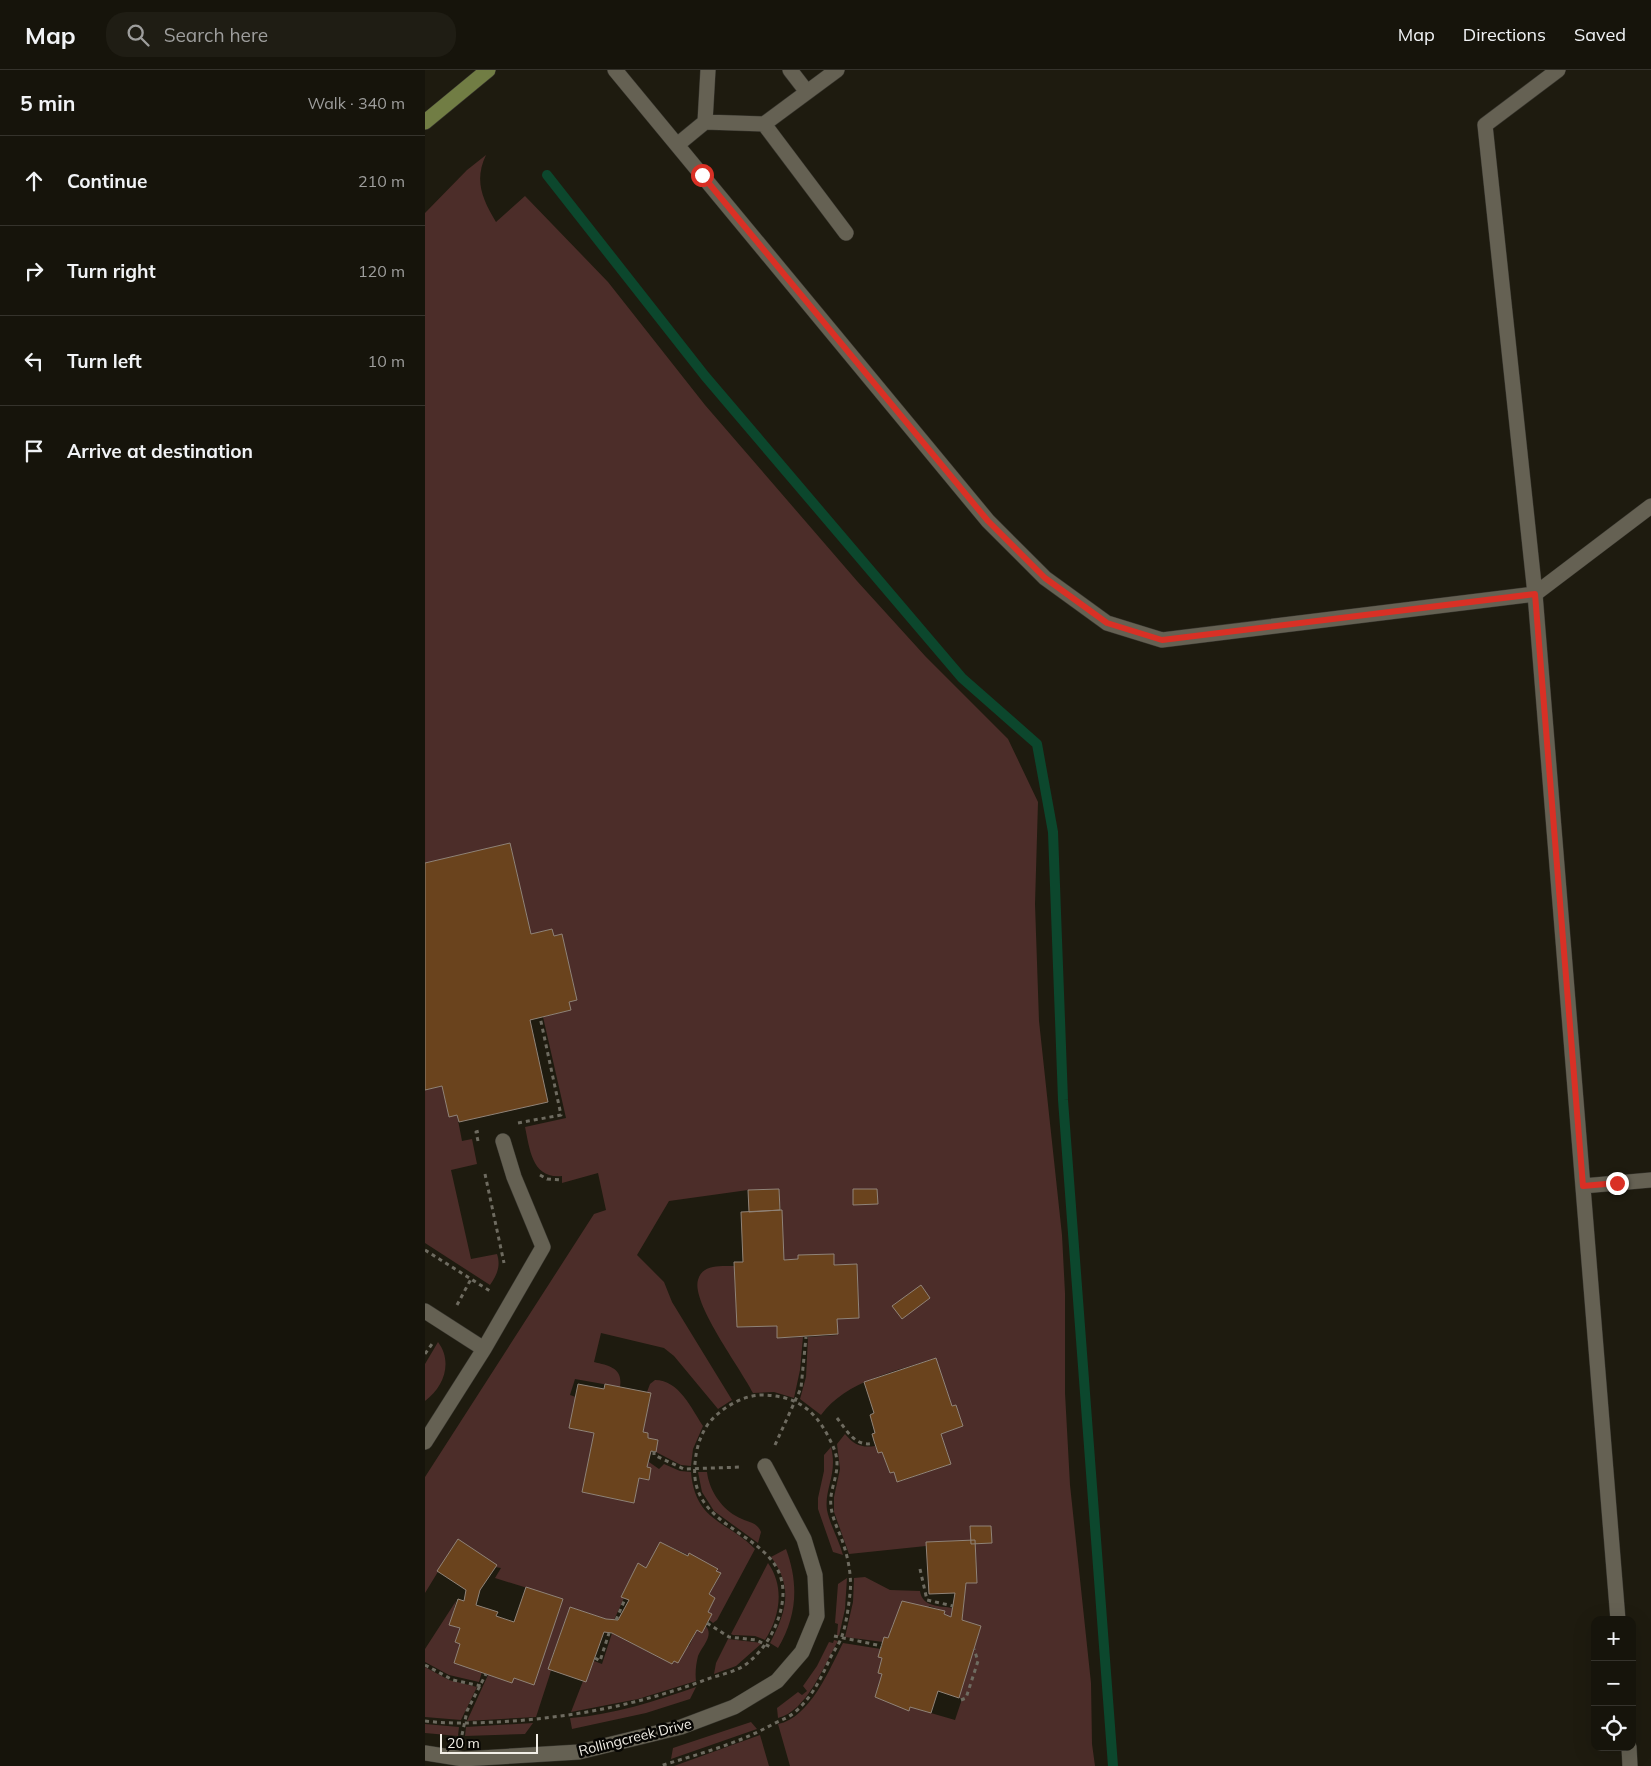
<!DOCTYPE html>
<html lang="en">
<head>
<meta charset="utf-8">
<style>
  body { margin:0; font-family:Mulish,sans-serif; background:#1f1d14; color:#f1f3f6 }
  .controls { position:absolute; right:15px; bottom:15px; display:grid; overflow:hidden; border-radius:10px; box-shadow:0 5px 20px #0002 }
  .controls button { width:45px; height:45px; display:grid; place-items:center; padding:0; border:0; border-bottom:1px solid #35332c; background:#16140b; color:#f1f3f6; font:25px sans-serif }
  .scale { position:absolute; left:15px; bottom:12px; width:98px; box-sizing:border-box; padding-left:5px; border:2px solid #f2efe7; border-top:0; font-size:14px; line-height:18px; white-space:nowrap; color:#f2efe7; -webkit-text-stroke:4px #070603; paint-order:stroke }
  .stop { position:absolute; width:15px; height:15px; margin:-11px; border:4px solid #d93025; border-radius:50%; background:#fff }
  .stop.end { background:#d93025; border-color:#fff; box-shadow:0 1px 5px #0008 }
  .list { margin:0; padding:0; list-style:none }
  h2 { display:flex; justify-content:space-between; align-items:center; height:65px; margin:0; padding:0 20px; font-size:21px }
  h2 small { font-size:16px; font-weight:400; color:#9e9e9d }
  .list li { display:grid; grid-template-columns:32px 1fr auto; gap:15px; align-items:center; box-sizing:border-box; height:90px; padding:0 20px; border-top:1px solid #35332c }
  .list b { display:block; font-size:19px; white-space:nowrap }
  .list em { font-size:16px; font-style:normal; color:#9e9e9d }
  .icon { flex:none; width:28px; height:28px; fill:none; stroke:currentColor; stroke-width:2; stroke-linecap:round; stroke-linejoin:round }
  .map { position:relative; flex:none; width:1226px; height:1696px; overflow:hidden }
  header { display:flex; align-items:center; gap:30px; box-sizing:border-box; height:70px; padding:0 25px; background:#16140b; border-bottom:1px solid #35332c }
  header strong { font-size:24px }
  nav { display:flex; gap:28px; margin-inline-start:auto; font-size:18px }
  .search { width:350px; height:45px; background:#1f1d14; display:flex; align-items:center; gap:12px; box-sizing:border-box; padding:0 18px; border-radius:20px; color:#9e9e9d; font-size:19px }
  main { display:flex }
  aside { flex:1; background:#16140b }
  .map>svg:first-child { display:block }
  .green { fill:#4c2d29 }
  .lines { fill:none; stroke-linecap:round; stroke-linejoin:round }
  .stream { stroke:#0c472d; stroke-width:10 }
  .building { fill:#6a431d; stroke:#908378 }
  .lane-casing { stroke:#37352e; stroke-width:16 }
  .street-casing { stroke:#37352e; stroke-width:16 }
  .secondary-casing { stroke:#37352e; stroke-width:16 }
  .path { stroke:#6e6b60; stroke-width:3; stroke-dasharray:4 4; stroke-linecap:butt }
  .lane { stroke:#656153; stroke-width:15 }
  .street { stroke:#656153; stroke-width:15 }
  .secondary { stroke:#717d44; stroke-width:15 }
  .route { stroke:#d93025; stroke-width:6 }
  .labels { text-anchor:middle; stroke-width:5; stroke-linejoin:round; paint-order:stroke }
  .street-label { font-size:14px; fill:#f2efe7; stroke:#070603 }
</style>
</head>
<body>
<header>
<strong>Map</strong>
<div class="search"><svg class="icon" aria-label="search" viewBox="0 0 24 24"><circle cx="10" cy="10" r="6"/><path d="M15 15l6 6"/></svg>Search here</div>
<nav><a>Map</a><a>Directions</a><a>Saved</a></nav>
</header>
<main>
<aside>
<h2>5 min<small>Walk · 340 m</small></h2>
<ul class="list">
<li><svg class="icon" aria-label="ahead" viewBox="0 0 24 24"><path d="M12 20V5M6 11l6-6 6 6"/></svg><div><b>Continue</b></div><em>210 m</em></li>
<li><svg class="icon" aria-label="right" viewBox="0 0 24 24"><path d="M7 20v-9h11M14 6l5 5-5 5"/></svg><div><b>Turn right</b></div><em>120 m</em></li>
<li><svg class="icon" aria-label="left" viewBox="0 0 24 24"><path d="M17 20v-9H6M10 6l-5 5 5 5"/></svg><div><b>Turn left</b></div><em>10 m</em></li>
<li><svg class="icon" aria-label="arrive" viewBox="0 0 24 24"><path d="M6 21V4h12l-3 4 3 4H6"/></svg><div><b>Arrive at destination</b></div></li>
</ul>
</aside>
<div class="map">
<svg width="1226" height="1696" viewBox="0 0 1226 1696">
  <rect width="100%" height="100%" fill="#1e1b0f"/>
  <!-- green -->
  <path class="green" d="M61 85C49 110 57 129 71 152L100 126 183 212 280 335 432 511 501 587 583 669 613 732 610 834 614 951 637 1165 640 1223V1323L645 1415 666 1613 667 1674 670 1696H365L353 1654C385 1648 405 1598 418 1573L456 1579 453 1587 457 1588 453 1603 457 1604 450 1627 484 1640 485 1637 530 1650 537 1629 534 1628 556 1556 537 1550 541 1513H552L550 1474 567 1473 566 1456H545L546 1470 502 1472 501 1476 424 1484 409 1442V1427L415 1399 412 1374 420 1364C429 1375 437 1378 450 1376L453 1383 457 1382 465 1403 469 1402 473 1412 526 1394 516 1364 538 1356 531 1335 527 1336 510 1288C470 1302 422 1310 396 1345L375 1329 381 1307 383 1267 412 1265V1249L434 1248 432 1194 409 1195V1184L373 1185V1189L359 1190 354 1119 323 1120 244 1131 212 1185 239 1212 247 1232 307 1330 293 1339 249 1286 239 1278 176 1263 169 1292C185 1296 198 1298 195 1317L150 1309 145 1325 151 1327 144 1358 169 1363 157 1422 209 1433 214 1408 224 1410 226 1399 222 1397 224 1392 234 1399 239 1394 255 1401 266 1402C270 1452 303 1451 330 1479L292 1550 288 1553 284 1550 287 1544 283 1542 290 1528 284 1524 296 1504 291 1501 293 1499 235 1472 221 1498 213 1494 196 1526 199 1528 189 1550 181 1549 145 1537 123 1598 126 1600 125 1604 111 1647 42 1651 63 1605 89 1608 109 1614 138 1529 70 1508 76 1498 70 1497 71 1495 33 1469 0 1523V1407L169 1144 181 1140 173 1103 137 1113V1106C107 1109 105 1080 100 1057L141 1048 118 947 146 940 144 932 152 930 137 864 129 866 127 859 106 864 85 773 0 793V143L42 100Z
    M17 1016 24 1046 32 1045 37 1071 47 1069 52 1094 26 1100 46 1189 72 1184C76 1196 72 1205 65 1215L0 1173V1020Z
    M309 1196 312 1257 352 1256 353 1268 378 1267 375 1300 369 1328 349 1322 328 1323C317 1300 266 1233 273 1210 277 1194 296 1196 309 1196Z
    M13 1272C28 1292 19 1317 0 1331V1294Z
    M230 1310C254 1310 266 1338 278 1356L268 1379 266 1396 256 1395 231 1382 233 1370 223 1368V1363L218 1362 226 1324 222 1322 225 1314Z
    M406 1377C413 1404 399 1419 402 1440 405 1455 414 1470 418 1485L408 1482 393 1439V1428L399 1401V1385Z
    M273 1402H282C284 1419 295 1437 311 1446 320 1452 332 1451 336 1462L333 1473 289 1441 277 1422Z
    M361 1479C374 1514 372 1546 353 1578L345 1573C361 1542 369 1518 346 1487Z
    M343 1493C360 1517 355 1546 340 1570L330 1566 308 1565 306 1564Z
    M440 1507 465 1520 495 1521C497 1537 515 1536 528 1538L526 1547 519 1544V1541L504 1536 503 1539 468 1554 463 1568 459 1567 458 1572 420 1567 428 1532 429 1508Z
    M422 1508 420 1539 414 1566 412 1565 413 1554 410 1553 413 1514Z
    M31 1531 25 1555 35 1558 30 1572 35 1574 29 1593 57 1602 54 1612 24 1605 0 1592V1579Z
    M281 1556C289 1566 277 1576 273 1586 271 1594 270 1603 271 1611L213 1629 146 1642 158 1611 161 1612 169 1591 177 1594 187 1563 247 1594 262 1575 264 1576 272 1560 277 1563Z
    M303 1569 337 1573 311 1596 289 1604 291 1593Z
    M409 1570 413 1571C399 1595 382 1641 353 1648L352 1638 373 1622 377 1625 382 1621 378 1616 392 1596 404 1572 408 1573Z
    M0 1597 24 1610 52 1617 36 1650 0 1647Z
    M271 1617 265 1629 221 1643 147 1659 145 1648C188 1645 230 1631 271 1617Z
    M326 1652 332 1659 246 1689 248 1678Z
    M108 1653 100 1664 40 1666 41 1657Z
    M0 1654 34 1657 33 1666 0 1663Z
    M335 1665 344 1696H249Z"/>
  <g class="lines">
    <!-- stream -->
    <path class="stream" d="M122 105 280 306 537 608 612 674 628 762 638 1030 688 1696"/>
  </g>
  <!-- building -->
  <path class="building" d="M85 773 106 864 127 859 129 866 137 864 152 930 144 932 146 940 105 950 123 1032 34 1052 32 1045 24 1047 17 1016 0 1020V793Z
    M354 1119 355 1140 324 1142 323 1120Z
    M428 1119H452L453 1134 428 1135Z
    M357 1140 359 1190 373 1189V1185L409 1184V1195L432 1194 434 1248 412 1249 413 1264 352 1268V1256L312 1257 309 1192H318L316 1142Z
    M496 1215 505 1228 477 1249 467 1236Z
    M511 1288 527 1336 531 1335 538 1356 516 1364 526 1394 472 1412 469 1402 465 1403 457 1382 453 1383 449 1371 447 1364 450 1363 445 1345 449 1343 439 1312Z
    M153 1314 179 1319 180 1314 226 1323 218 1362 223 1363V1368L233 1370 231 1382 226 1381 222 1397 226 1398 224 1410 214 1408 209 1433 157 1422 169 1363 144 1358Z
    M545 1456H566L567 1473 546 1474Z
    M33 1469 72 1495 55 1520 51 1535 73 1542 71 1546 89 1552 101 1517 138 1529 109 1615 89 1608 87 1613 29 1593 35 1574 30 1572 35 1558 24 1555 33 1529 39 1531 41 1520 12 1501Z
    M550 1470 552 1513H541L537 1550 556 1556 534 1628 513 1621 506 1643 485 1637 484 1641 450 1627 457 1604 453 1603 457 1588 453 1587 459 1567 463 1568 477 1531 520 1541 519 1544 526 1547 530 1523 504 1524 501 1472Z
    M235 1472 263 1486 264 1483 293 1499 291 1501 296 1503 284 1524 290 1528 283 1542 287 1544 277 1563 272 1560 253 1593 249 1591 247 1594 187 1563 179 1562 161 1612 123 1599 145 1537 181 1549 193 1550 204 1530 196 1527 213 1493 221 1498Z"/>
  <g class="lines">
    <!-- lane casing -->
    <g class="lane-casing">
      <path id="lane" d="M190 0 252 75 280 52 339 54 412 0
        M365 0 382 22
        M280 52 283 0
        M339 54 421 163
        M252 75 563 451 620 508 682 553 737 570 1110 524 1193 1550
        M1158 1116 1226 1110
        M0 1241 59 1279 118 1177 89 1107 78 1071
        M0 1372 59 1279
        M1204 1677 1205 1696"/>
    </g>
    <!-- street casing -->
    <g class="street-casing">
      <path id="street" d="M1110 524 1060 55 1133 0
        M1110 524 1226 436
        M0 1683 38 1689 154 1682 256 1657 309 1637 352 1611 377 1582 392 1546 390 1505 379 1469 340 1396"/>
    </g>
    <!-- secondary casing -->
    <g class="secondary-casing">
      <path id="secondary" d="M0 52 63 0"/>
    </g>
    <!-- path -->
    <path class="path" d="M93 1053 136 1045 115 947
      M53 1071 51 1062 55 1061
      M60 1104 79 1193
      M115 1105 122 1109 136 1110
      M0 1180 65 1221
      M32 1235 46 1209
      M0 1284 7 1274
      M412 1348C422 1361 431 1378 449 1373
      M350 1375 376 1318 381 1267
      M229 1381V1385L259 1399 317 1397
      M495 1499 502 1530 528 1536
      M191 1550 200 1529
      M282 1553 304 1567 331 1570 348 1578
      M409 1566 457 1576
      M170 1588 175 1591 184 1563
      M0 1595 28 1610 56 1616
      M536 1630 541 1628 553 1591 549 1579
      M0 1651C24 1654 48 1653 73 1652 145 1648 213 1635 280 1610 293 1605 308 1603 320 1595 342 1579 358 1549 358 1522 357 1461 263 1463 270 1394 271 1379 275 1366 283 1354 295 1339 316 1326 335 1325 368 1325 388 1337 403 1366 408 1376 412 1383 412 1394 412 1409 404 1422 406 1436 407 1448 413 1459 417 1470 423 1487 427 1506 425 1524 423 1540 421 1557 415 1571 411 1579 406 1585 403 1593 394 1612 386 1628 370 1642 363 1648 356 1650 348 1654 313 1674 273 1684 235 1696
      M37 1665 42 1641 61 1604"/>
    <!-- lane -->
    <use href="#lane" class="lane"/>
    <!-- street -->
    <use href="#street" class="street"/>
    <!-- secondary -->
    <use href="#secondary" class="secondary"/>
  </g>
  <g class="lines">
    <!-- route -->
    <path class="route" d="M277 105 563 451 620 508 682 553 737 570 1110 524 1158 1116 1192 1113"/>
  </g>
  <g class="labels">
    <!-- street labels -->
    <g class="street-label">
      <text transform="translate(210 1667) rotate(-14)" y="5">Rollingcreek Drive</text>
    </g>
  </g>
</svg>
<div class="controls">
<button>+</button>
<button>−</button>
<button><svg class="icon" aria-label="locate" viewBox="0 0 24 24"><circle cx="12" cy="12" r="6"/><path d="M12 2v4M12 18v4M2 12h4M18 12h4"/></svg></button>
</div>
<div class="scale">20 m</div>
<div class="stop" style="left:277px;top:105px"></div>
<div class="stop end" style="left:1192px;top:1113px"></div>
</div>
</main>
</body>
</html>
